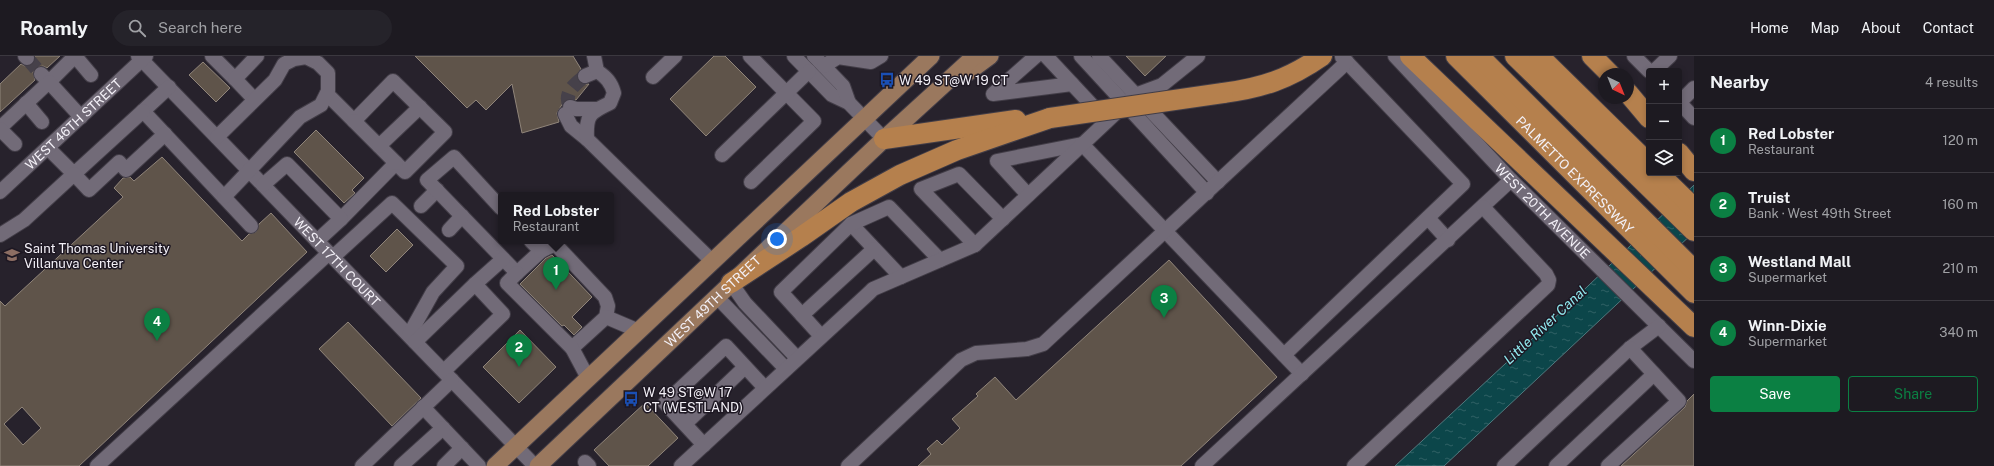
<!DOCTYPE html>
<html lang="en">
<head>
<meta charset="utf-8">
<style>
  body { margin:0; font-family:"Public Sans",sans-serif; background:#25232a; color:#f1f3f6 }
  .controls { position:absolute; right:12px; top:12px; display:grid; overflow:hidden; border-radius:4px; box-shadow:0 2px 6px #0003 }
  .controls button { width:36px; height:36px; display:grid; place-items:center; padding:0; border:0; border-bottom:1px solid #3b383f; background:#1d1a21; color:#f1f3f6; font:20px sans-serif }
  .compass { position:absolute; left:1598px; top:12px; width:36px; height:36px; border-radius:50%; background:#1d1a21; box-shadow:0 2px 6px #0003; rotate:137deg }
  .you { position:absolute; left:777px; top:183px; width:14px; height:14px; margin:-10px; border:3px solid #fff; border-radius:50%; background:#1a73e8; box-shadow:0 0 0 6px #1a73e833 }
  .badge { display:grid; place-items:center; width:26px; height:26px; border-radius:50%; background:#0b8043; color:#fff; font-size:13px; font-weight:700 }
  .pin { position:absolute; translate:-50% -33px; filter:drop-shadow(0 1px 2px #0008) }
  .pin::after { content:''; position:absolute; top:21px; width:14px; height:12px; background:inherit; clip-path:polygon(0 0,100% 0,50% 100%) }
  .popup { position:absolute; left:498px; top:136px; width:116px; height:52px; box-sizing:border-box; display:grid; place-content:center; border-radius:4px; background:#1d1a21; filter:drop-shadow(0 1px 3px #0005); font-size:13px; white-space:nowrap; color:#a0a1a5 }
  .popup b { font-size:15px; color:#f1f3f6 }
  .popup::after { content:''; position:absolute; left:50%; top:100%; margin-left:-8px; border:8px solid transparent; border-top-color:#1d1a21 }
  .list { margin:0; padding:0; list-style:none }
  h2 { display:flex; justify-content:space-between; align-items:center; height:52px; margin:0; padding:0 16px; font-size:17px }
  h2 small { font-size:13px; font-weight:400; color:#a0a1a5 }
  .list li { display:grid; grid-template-columns:26px 1fr auto; gap:12px; align-items:center; box-sizing:border-box; height:64px; padding:0 16px; border-top:1px solid #3b383f }
  .list b { display:block; font-size:15px; white-space:nowrap }
  .list p { margin:0; font-size:13px; white-space:nowrap; color:#a0a1a5 }
  .list em { font-size:13px; font-style:normal; color:#a0a1a5 }
  .actions { display:flex; gap:8px; padding:12px 16px }
  .actions a { flex:1; padding:9px 0; border:1px solid #0b8043; border-radius:4px; text-align:center; font-size:14px; color:#0b8043 }
  .actions .main { background:#0b8043; color:#fff }
  .icon { flex:none; width:22px; height:22px; fill:none; stroke:currentColor; stroke-width:2; stroke-linecap:round; stroke-linejoin:round }
  .map { position:relative; flex:none; width:1694px; height:410px; overflow:hidden }
  header { display:flex; align-items:center; gap:24px; box-sizing:border-box; height:56px; padding:0 20px; background:#1d1a21; border-bottom:1px solid #3b383f }
  header strong { font-size:19px }
  nav { display:flex; gap:22px; margin-inline-start:auto; font-size:14px }
  .search { width:280px; height:36px; background:#25232a; display:flex; align-items:center; gap:10px; box-sizing:border-box; padding:0 14px; border-radius:22px; color:#a0a1a5; font-size:15px }
  main { display:flex }
  aside { flex:1; background:#1d1a21 }
  .map>svg:first-child { display:block }
  .water { fill:url(#water-ripples); stroke:#51797e }
  .building { fill:#5f544a; stroke:#90857a; fill-rule:evenodd }
  .lines { fill:none; stroke-linecap:round; stroke-linejoin:round }
  .minor-tunnel { stroke:#46414a; stroke-width:14; stroke-dasharray:14 7; stroke-linecap:butt }
  .minor-casing { stroke:#423d47; stroke-width:16 }
  .major-casing { stroke:#423d47; stroke-width:19 }
  .highway-casing { stroke:#423d47; stroke-width:22 }
  .minor { stroke:#726b78; stroke-width:14 }
  .major { stroke:#9a785e; stroke-width:17 }
  .highway { stroke:#b5804d; stroke-width:20 }
  .highway-bridge-casing { stroke:#423d47; stroke-width:22; stroke-linecap:butt }
  .highway-bridge { stroke:#b5804d; stroke-width:20 }
  .labels { text-anchor:middle; stroke-width:3; stroke-linejoin:round; paint-order:stroke }
  .poi-label { font-size:13px; fill:#f3f0f7; stroke:#1e1823; text-anchor:start }
  .street-label { font-size:13px; fill:#f3f0f7; stroke:#1e1823 }
  .water-label { font-size:14px; font-style:italic; fill:#91eaf0; stroke:#1e1823 }
</style>
</head>
<body>
<header>
<strong>Roamly</strong>
<div class="search"><svg class="icon" aria-label="search" viewBox="0 0 24 24"><circle cx="10" cy="10" r="6"/><path d="M15 15l6 6"/></svg>Search here</div>
<nav><a>Home</a><a>Map</a><a>About</a><a>Contact</a></nav>
</header>
<main>
<div class="map">
<svg width="1694" height="410" viewBox="0 0 1694 410">
  <defs>
    <pattern id="water-ripples" width="26" height="14" patternUnits="userSpaceOnUse"><rect width="26" height="14" fill="#0c464a"/><path d="M2 4q2-2 4 0t4 0M15 11q2-2 4 0t4 0" fill="none" stroke="#306165"/></pattern>
  </defs>
  <rect width="100%" height="100%" fill="#27222c"/>
  <!-- water -->
  <path class="water" d="M1694 129V176L1444 410H1395L1546 270Z"/>
  <!-- building -->
  <path class="building" d="M35 0H60L47 12 43 10 35 12 33 16 35 24 0 56V28L21 8 25 10 33 8Z
    M415 0H573L581 13 577 19V24L584 28H589L576 44 569 43 564 45 557 57 559 66 522 77 512 28 486 54 476 44 467 52Z
    M714 0H725L756 31 706 80 670 43Z
    M1126 0H1166L1145 20Z
    M203 6 230 32 216 46 189 19Z
    M316 74 364 122 352 134 355 137 344 147 294 96Z
    M162 101 242 185 249 178 256 176 259 168 271 157 307 196 79 410H0V245L5 250 123 141 114 132 123 122 130 121 134 125ZM22 351 41 372 23 389 4 368Z
    M397 173 413 189 386 216 370 200Z
    M552 199 592 241 572 261 582 271 574 279 564 269 562 270 520 228 546 202Z
    M1169 204 1277 321 1181 410H918L931 398 927 393 937 384 942 389 960 372 952 363 978 340 976 338 995 321 1016 344Z
    M348 266 421 342 392 370 319 293Z
    M520 274 556 311 519 347 483 311Z
    M1694 338V410H1621L1685 351 1687 345Z
    M645 347 678 382 648 410H609L594 394Z"/>
  <g class="lines">
    <!-- minor-tunnel -->
    <path class="minor-tunnel" d="M27 2 41 18
      M570 51C563 37 574 29 585 20"/>
    <!-- minor casing -->
    <g class="minor-casing">
      <g id="minor">
        <path d="M25 0 27 2"/>
        <path id="s1" d="M138 0 535 410"/>
        <path d="M212 0 235 23"/>
        <path d="M750 0 814 65 751 126"/>
        <path d="M794 0 832 39 849 47 884 83"/>
        <path d="M814 0 843 30 849 47"/>
        <path d="M1036 0 993 38 1072 28"/>
        <path d="M1046 0 1102 60"/>
        <path d="M1081 0 1207 137"/>
        <path d="M1099 0 1218 126"/>
        <path id="s2" d="M1395 0 1511 124 1694 305"/>
        <path d="M1634 0 1649 15"/>
        <path d="M824 10 838 1 871 6 881 0"/>
        <path d="M1654 15 1670 0"/>
        <path d="M41 18 49 26 75 0 91 19"/>
        <path d="M585 20 597 15"/>
        <path d="M653 21 675 0"/>
        <path d="M169 31 143 55 251 170"/>
        <path d="M327 38 354 65 393 25 445 76 405 116 396 107 341 163"/>
        <path d="M254 43 235 23 257 0"/>
        <path d="M1679 46 1694 62"/>
        <path d="M26 47 42 66"/>
        <path d="M1679 47 1694 32"/>
        <path d="M570 51 576 53H597"/>
        <path d="M565 58 571 70 587 83 713 206"/>
        <path d="M354 65 396 107"/>
        <path d="M0 72 49 26 81 61"/>
        <path d="M0 73 15 88"/>
        <path d="M217 81 275 24 284 8 294 3 306 1 318 7 328 17V35L321 49 300 61 224 141"/>
        <path d="M587 83C586 59 589 57 610 47L614 37C611 26 606 21 597 15L594 0"/>
        <path d="M379 90 420 51"/>
        <path d="M48 92 74 118 143 55"/>
        <path d="M722 99 809 15"/>
        <path d="M263 129 287 108 341 163 317 185"/>
        <path id="s3" d="M0 136 146 0"/>
        <path d="M1028 139 997 105 1082 88 1302 318"/>
        <path d="M421 150 437 134"/>
        <path d="M501 152 454 101 427 124 517 217 541 195 531 185"/>
        <path d="M1428 162 1448 184"/>
        <path d="M851 168 901 221"/>
        <path d="M449 174 462 160"/>
        <path d="M0 179 24 164 74 118 89 134 119 106 126 114 165 78"/>
        <path d="M975 189 921 133 959 118 1003 163"/>
        <path d="M541 195 555 188 605 241 608 250 606 261 572 292"/>
        <path d="M333 201 392 147 457 210 433 236 409 279"/>
        <path d="M517 217 507 227 572 292 588 322"/>
        <path d="M731 227 745 247 797 302"/>
        <path d="M475 228 503 203"/>
        <path d="M717 241 786 313"/>
        <path d="M802 259 874 193"/>
        <path d="M606 261 639 275"/>
        <path d="M821 280 781 236 851 168 889 151 940 204"/>
        <path d="M415 286 475 228 503 258 444 315"/>
        <path d="M1284 299 1463 128 1342 1"/>
        <path d="M423 351 479 410"/>
        <path d="M685 368 745 311"/>
        <path d="M704 389 665 347 726 290 765 332"/>
        <path d="M585 406 589 410"/>
        <path d="M97 410 329 197"/>
        <path d="M362 410 452 324"/>
        <path d="M401 410 443 372"/>
        <path d="M444 410 462 392"/>
        <path d="M681 410 869 237 873 233 975 189 1135 39 1162 29 1198 0"/>
        <path d="M848 410 961 304 976 297 1027 293 1043 288 1347 6"/>
        <path d="M1202 410 1511 124"/>
        <path d="M1354 410 1548 229 1549 224 1546 218 1483 151"/>
        <path d="M1504 410 1630 292 1659 270"/>
        <path d="M1556 410 1654 318"/>
        <path d="M1608 410 1679 345 1630 292"/>
      </g>
    </g>
    <!-- major casing -->
    <g class="major-casing">
      <g id="major">
        <path d="M967 17 990 0"/>
        <path d="M495 410 931 0"/>
        <path id="s4" d="M538 410 884 83 975 0"/>
      </g>
    </g>
    <!-- highway casing -->
    <g class="highway-casing">
      <g id="highway">
        <path d="M1410 0 1694 271"/>
        <path id="s5" d="M1456 0 1694 237"/>
        <path d="M1479 0 1694 214"/>
        <path d="M1515 0 1694 175"/>
        <path d="M1539 0 1649 108"/>
        <path d="M1592 0 1610 18"/>
        <path d="M1223 37C1262 32 1289 23 1322 0"/>
        <path d="M1628 37 1649 62"/>
        <path d="M884 83 1016 64"/>
        <path d="M1679 97 1694 115"/>
        <path d="M1658 117 1694 152"/>
        <path d="M731 227 801 181 851 146 900 119 957 94 1050 62"/>
      </g>
    </g>
    <!-- minor -->
    <use href="#minor" class="minor"/>
    <!-- major -->
    <use href="#major" class="major"/>
    <!-- highway -->
    <use href="#highway" class="highway"/>
    <!-- highway-bridge casing -->
    <g class="highway-bridge-casing">
      <path id="highway-bridge" d="M1050 62 1223 37"/>
    </g>
    <!-- highway-bridge -->
    <use href="#highway-bridge" class="highway-bridge"/>
  </g>
  <!-- icons -->
  <defs>
    <g id="bus-bare" transform="scale(1.2)"><path d="M-5-6H5V4H4V6H2V4H-2V6H-4V4H-5ZM-3.5-4V0h7V-4ZM-3.5 1.2v1.5H-2V1.2ZM2 1.2v1.5H3.5V1.2Z" fill="#1a4fb4" stroke="#1e1823" stroke-width="2.5" paint-order="stroke"/></g>
    <g id="school-bare" transform="scale(1.2)"><path d="M0-5L7-2L0 1L-7-2ZM-4 1L0 2.5L4 1V4Q0 6-4 4Z" fill="#8d6e63" stroke="#1e1823" stroke-width="2.5" paint-order="stroke"/></g>
  </defs>
  <g fill-rule="evenodd">
    <use href="#bus-bare" x="887" y="24"/>
    <use href="#school-bare" x="12" y="199"/>
    <use href="#bus-bare" x="631" y="343"/>
  </g>
  <g class="labels">
    <!-- poi labels -->
    <g class="poi-label">
      <text x="899" y="29">W 49 ST@W 19 CT</text>
      <text x="24" y="197">Saint Thomas University<tspan x="24" dy="15">Villanuva Center</tspan></text>
      <text x="643" y="341">W 49 ST@W 17<tspan x="643" dy="15">CT (WESTLAND)</tspan></text>
    </g>
    <!-- street labels -->
    <g class="street-label">
      <text dy="5" stroke="none"><textPath href="#s3" startOffset="100">WEST 46TH STREET</textPath></text>
      <text dy="5" stroke="none"><textPath href="#s5" startOffset="168">PALMETTO EXPRESSWAY</textPath></text>
      <text dy="5" stroke="none"><textPath href="#s2" startOffset="214">WEST 20TH AVENUE</textPath></text>
      <text dy="5" stroke="none"><textPath href="#s1" startOffset="286">WEST 17TH COURT</textPath></text>
      <text dy="5" stroke="none"><textPath href="#s4" startOffset="240">WEST 49TH STREET</textPath></text>
    </g>
    <!-- water labels -->
    <g class="water-label">
      <text transform="translate(1545 269) rotate(-43)" y="5">Little River Canal</text>
    </g>
  </g>
</svg>
<div class="controls">
<button>+</button>
<button>−</button>
<button><svg class="icon" aria-label="layers" viewBox="0 0 24 24"><path d="M12 4l9 5-9 5-9-5zM3 14l9 5 9-5"/></svg></button>
</div>
<svg class="compass" viewBox="-18 -18 36 36"><path d="M0-13l5 13h-10z" fill="#e53935"/><path d="M0 13l5-13h-10z" fill="#a0a1a5"/></svg>
<div class="you"></div>
<div class="pin badge" style="left:556px;top:234px">1</div>
<div class="popup"><b>Red Lobster</b>Restaurant</div>
<div class="pin badge" style="left:519px;top:311px">2</div>
<div class="pin badge" style="left:1164px;top:262px">3</div>
<div class="pin badge" style="left:157px;top:285px">4</div>
</div>
<aside>
<h2>Nearby<small>4 results</small></h2>
<ul class="list">
<li><span class="badge">1</span><div><b>Red Lobster</b><p>Restaurant</p></div><em>120 m</em></li>
<li><span class="badge">2</span><div><b>Truist</b><p>Bank · West 49th Street</p></div><em>160 m</em></li>
<li><span class="badge">3</span><div><b>Westland Mall</b><p>Supermarket</p></div><em>210 m</em></li>
<li><span class="badge">4</span><div><b>Winn-Dixie</b><p>Supermarket</p></div><em>340 m</em></li>
</ul>
<div class="actions"><a class="main">Save</a><a>Share</a></div>
</aside>
</main>
</body>
</html>
